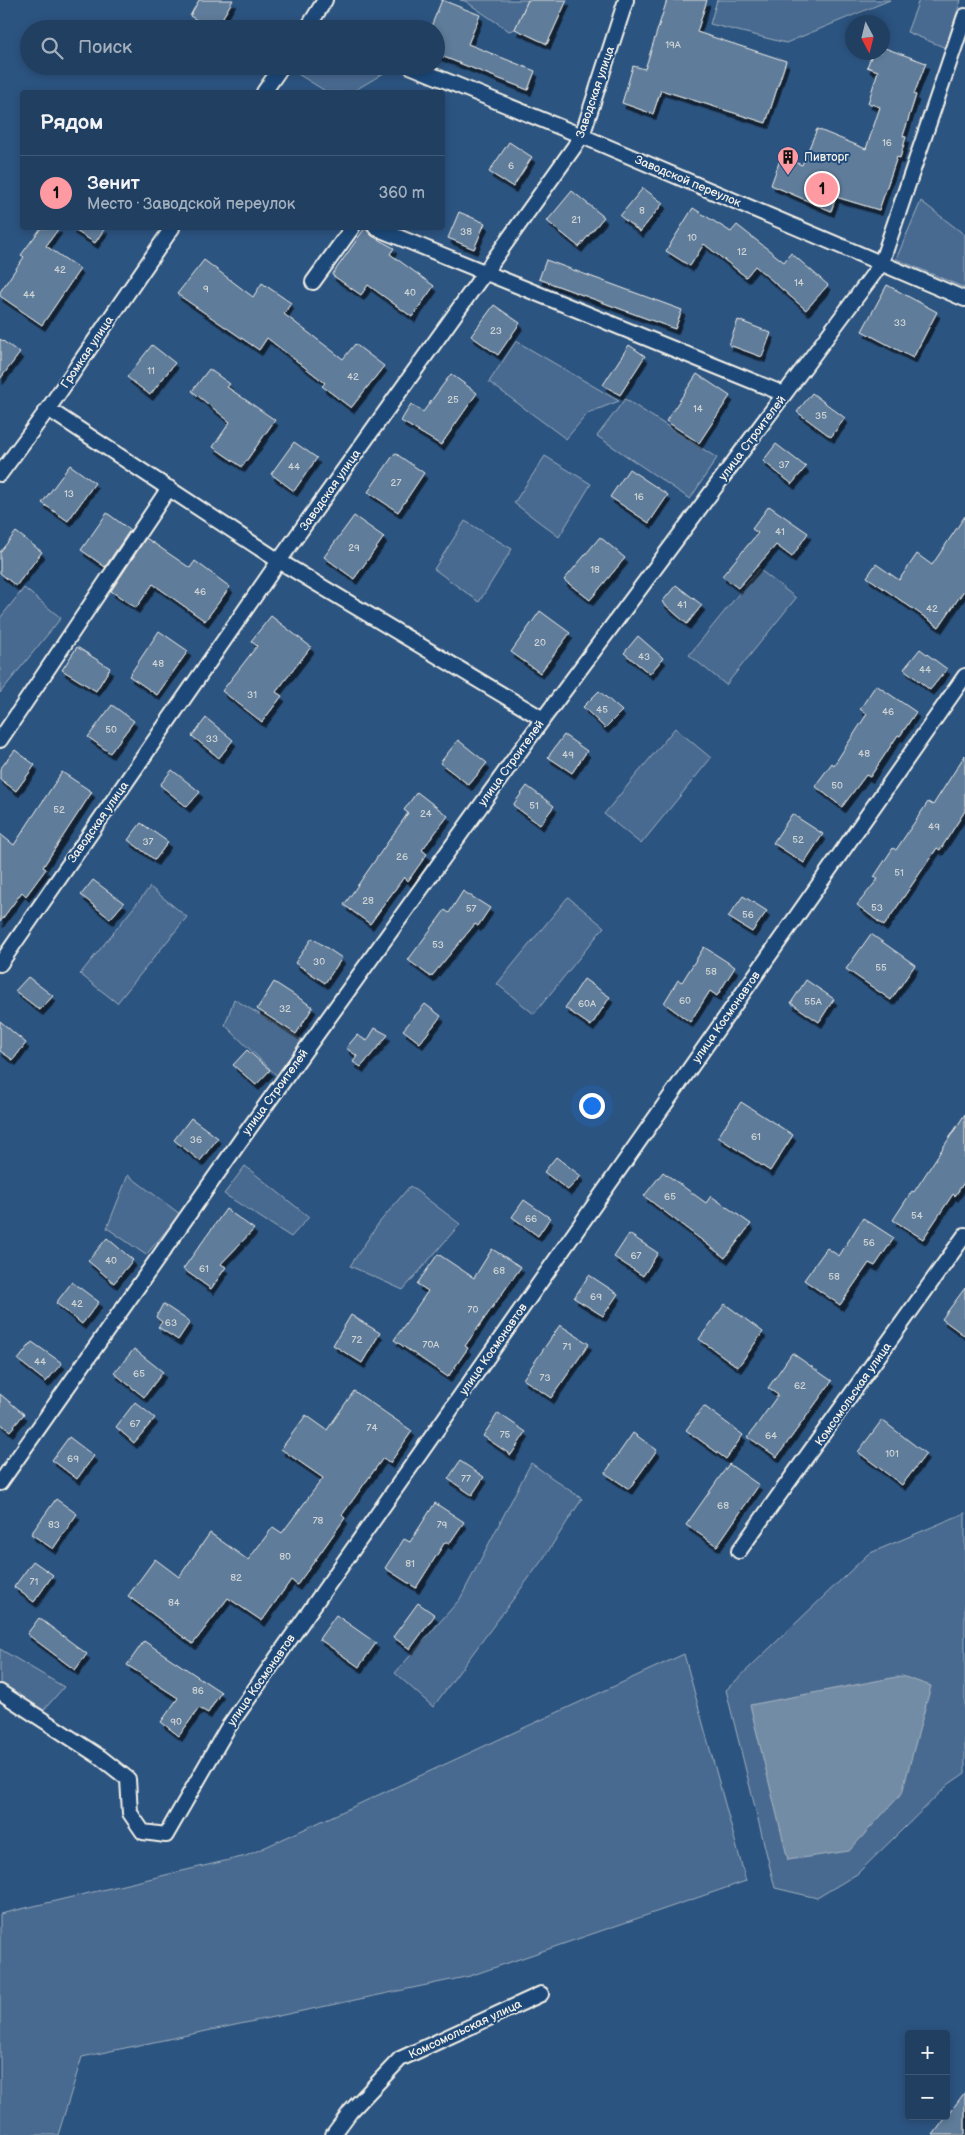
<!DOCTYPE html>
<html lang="ru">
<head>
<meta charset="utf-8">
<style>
  body { margin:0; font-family:"Balsamiq Sans",sans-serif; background:#2d4a6a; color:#f1f3f6 }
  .controls { position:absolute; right:15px; bottom:15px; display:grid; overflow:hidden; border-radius:5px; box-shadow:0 2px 8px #0003 }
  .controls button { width:45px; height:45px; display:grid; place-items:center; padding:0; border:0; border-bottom:1px solid #3e5876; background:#213f61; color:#f1f3f6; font:25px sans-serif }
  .compass { position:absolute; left:845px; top:15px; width:45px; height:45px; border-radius:50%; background:#213f61; box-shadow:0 2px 8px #0003; rotate:173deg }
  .you { position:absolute; left:591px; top:1105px; width:18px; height:18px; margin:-12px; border:4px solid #fff; border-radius:50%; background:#1a73e8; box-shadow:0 0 0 8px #1a73e833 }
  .badge { display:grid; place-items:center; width:32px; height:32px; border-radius:50%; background:#ff9aa2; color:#111; font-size:16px; font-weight:700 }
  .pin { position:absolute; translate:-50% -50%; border:2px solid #fff; box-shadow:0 1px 5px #0006 }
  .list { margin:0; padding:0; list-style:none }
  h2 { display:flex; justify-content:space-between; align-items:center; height:65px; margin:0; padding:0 20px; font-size:21px }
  h2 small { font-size:16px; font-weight:400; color:#a2afbd }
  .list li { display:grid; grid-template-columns:32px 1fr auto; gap:15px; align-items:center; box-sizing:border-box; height:75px; padding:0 20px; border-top:1px solid #3e5876 }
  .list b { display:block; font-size:19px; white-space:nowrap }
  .list p { margin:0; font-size:16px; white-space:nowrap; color:#a2afbd }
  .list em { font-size:16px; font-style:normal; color:#a2afbd }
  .icon { flex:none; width:28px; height:28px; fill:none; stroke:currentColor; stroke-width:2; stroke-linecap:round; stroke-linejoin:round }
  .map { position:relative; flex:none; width:965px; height:2135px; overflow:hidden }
  .search { position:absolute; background:#213f61; box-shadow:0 2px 8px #0003; left:20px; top:20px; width:425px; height:55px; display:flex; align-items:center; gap:12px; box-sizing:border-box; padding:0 18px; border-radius:28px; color:#a2afbd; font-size:19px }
  .panel { position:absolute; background:#213f61; box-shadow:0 2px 8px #0003; left:20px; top:90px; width:425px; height:140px; border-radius:5px }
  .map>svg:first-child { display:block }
  .green { fill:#496b90; stroke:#9eaebc }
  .water { fill:#738ca6; stroke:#a7b4c0 }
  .building { fill:#5e7b9a; stroke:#f4f1e8; filter:url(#shadow) }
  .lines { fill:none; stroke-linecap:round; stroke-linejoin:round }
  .minor-casing { stroke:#f4f1e8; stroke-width:18 }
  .minor { stroke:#1f4a7a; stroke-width:14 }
  .labels { text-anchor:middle; stroke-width:4; stroke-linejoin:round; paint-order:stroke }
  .number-label { font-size:10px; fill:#ced4d4 }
  .street-label { font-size:12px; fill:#f4f1e8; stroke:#1f4a7a }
  .poi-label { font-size:12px; fill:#f4f1e8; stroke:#1f4a7a; text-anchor:start }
</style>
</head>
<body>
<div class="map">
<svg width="965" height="2135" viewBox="0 0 965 2135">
  <defs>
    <filter id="shadow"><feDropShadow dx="3" dy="5.5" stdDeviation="0" flood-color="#0009"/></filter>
  </defs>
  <rect width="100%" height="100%" fill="#2c5481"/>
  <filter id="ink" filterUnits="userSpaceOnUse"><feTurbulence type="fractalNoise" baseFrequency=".02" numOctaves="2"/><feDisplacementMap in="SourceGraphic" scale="10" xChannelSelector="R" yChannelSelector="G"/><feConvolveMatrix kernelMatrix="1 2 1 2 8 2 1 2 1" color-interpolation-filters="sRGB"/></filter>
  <g filter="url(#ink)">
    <!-- green -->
    <path class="green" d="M460 0H528L515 29 509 31 465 1Z
      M717 0H890L786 43 710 24Z
      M919 0H961L946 48 907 32Z
      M298 66H371L384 73 352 92H327L293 71Z
      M921 201 965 235V288L896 259Z
      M516 341 619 401 588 413 566 439 489 382Z
      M625 399 717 458 690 499 597 436Z
      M545 456 591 484 559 537 514 503Z
      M465 521 512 549 479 602 434 569Z
      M759 569 796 598 726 685 689 655Z
      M24 588 61 618 0 693V618Z
      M675 728 711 758 641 844 604 814Z
      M150 887 187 917 117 1003 80 974Z
      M568 897 604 927 534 1014 497 984Z
      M234 999 302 1040 277 1076 225 1025Z
      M245 1166 309 1217 291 1237 224 1194Z
      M128 1175 180 1214 146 1255 107 1228Z
      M410 1186 460 1224 403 1290 350 1266 378 1224Z
      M531 1463 582 1499 543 1559 433 1707 395 1673 460 1599Z
      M965 1513V1773L949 1784 857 1874 817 1898 775 1888 726 1690 868 1554Z
      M0 1649 64 1687 42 1712 0 1685Z
      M684 1654 746 1881 470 1976 82 2057 58 2135H0V1914L246 1856Z"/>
    <!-- water -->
    <path class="water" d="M902 1676 931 1686 902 1793 849 1851 788 1860 750 1705Z"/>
    <!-- building -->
    <path class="building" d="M199 0H233L216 29H212L190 16Z
      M442 0 480 15 468 44 535 71 528 90 436 54V29H430Z
      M528 0H567L547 44 515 29Z
      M667 0H707L697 32 786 61 766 123 661 90 653 114 622 103 633 66 645 69Z
      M882 47 926 63 914 94 916 95 903 136 906 137 900 158 897 157 879 210 836 197 831 211 771 185 781 157 802 165 817 129 866 149 880 107 868 103 878 71 867 67 873 52H882Z
      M509 142 532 157 513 187 489 172Z
      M643 188 663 203 640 232 620 216Z
      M572 191 604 217 579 247 547 221Z
      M693 208 731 232 737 225 784 262 791 253 828 285 806 310 755 266 746 277 704 244 690 266 666 251Z
      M459 212 485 223 474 249 448 238Z
      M41 228H59L46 246 80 269 42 325 0 296V292L24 257 21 255Z
      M71 228H105L95 243Z
      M365 228 372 236 394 248 390 254 434 286 412 317 368 285 361 295 332 275Z
      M204 260 253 297 262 283 291 303 284 314 343 359 355 344 384 366 351 408 322 386 325 383 267 338 259 350 177 294Z
      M546 260 682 310 675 329 539 279Z
      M887 285 937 312 913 358 862 331Z
      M494 305 520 323 498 355 471 336Z
      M738 320 771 333 762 357 729 345Z
      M0 339 20 353 0 379Z
      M152 345 175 363 150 395 127 377Z
      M629 345 645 356 620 395 603 385Z
      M209 369 230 384 227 387 275 420 242 467 213 447 230 422 192 391Z
      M451 374 477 393 441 445 401 421 411 404 423 412Z
      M697 374 730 396 699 443 666 421Z
      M812 393 845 418 831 437 797 412Z
      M294 442 317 458 294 491 271 474Z
      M776 444 806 467 792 484 763 461Z
      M395 453 424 473 398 512 368 492Z
      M70 465 95 483 68 521 42 503Z
      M629 469 668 495 649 523 610 497Z
      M769 506 808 533 792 557 776 545 738 588 722 576 758 533 752 529Z
      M107 513 130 530 105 567 81 550Z
      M354 516 384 537 354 579 324 557Z
      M965 516V589L939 627 867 577 876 564 899 580 917 554 932 565Z
      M16 532 42 552 16 586 0 573V552Z
      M600 537 625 558 590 600 564 580Z
      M146 538 190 568 195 561 230 587 205 621 153 584 136 608 111 591Z
      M676 585 702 605 687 624 662 602Z
      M540 611 570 633 540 673 511 652Z
      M271 616 311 647 276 692 282 696 262 722 222 691 257 646 251 641Z
      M159 631 188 651 157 695 129 676Z
      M638 636 663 658 650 674 624 653Z
      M77 647 110 668 96 691 62 670Z
      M920 649 947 669 930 690 904 669Z
      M876 685 916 712 900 736 898 735 870 777 866 775 842 807 815 786 832 763 834 765 867 714 860 709Z
      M599 691 622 711 605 728 583 707Z
      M112 705 134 721 110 753 88 737Z
      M206 718 233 740 219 758 192 736Z
      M564 735 587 751 572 773 548 757Z
      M458 740 487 763 469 785 440 763Z
      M15 750 35 765 16 791 0 779V769Z
      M965 755V811L940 850 937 848 884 926 857 905 878 879 874 877 893 848 896 850 928 802 933 805Z
      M172 770 200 792 187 807 160 785Z
      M62 772 92 792 43 867 46 869 26 896 22 892 0 922V834L14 845Z
      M527 786 554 806 540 825 513 805Z
      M417 792 448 816 422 850 427 854 408 881 404 877 370 924 344 905 408 813 404 810Z
      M792 814 823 834 804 863 773 843Z
      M141 823 168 842 155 860 128 840Z
      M93 880 124 903 110 919 81 895Z
      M463 891 490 908 478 926 475 924 431 977 408 960 445 910 449 913Z
      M743 896 767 911 752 932 728 917Z
      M871 934 915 965 891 1000 846 969Z
      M312 938 342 958 325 983 295 963Z
      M704 947 735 967 717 996 710 991 690 1022 664 1003 678 980 682 982Z
      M28 977 53 996 40 1010 15 991Z
      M584 979 610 997 591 1026 565 1008Z
      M806 980 834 999 819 1022 791 1003Z
      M274 982 313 1007 296 1034 257 1009Z
      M425 1004 441 1016 420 1043 403 1030Z
      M0 1021 26 1043 13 1060 0 1051Z
      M375 1028 388 1035 361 1067 353 1062 357 1056 346 1048 357 1035 367 1041Z
      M247 1050 270 1070 256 1085 233 1065Z
      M741 1102 793 1135 770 1171 718 1137Z
      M965 1114V1181L955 1196 953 1194 923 1239 893 1220 912 1191 914 1192Z
      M191 1118 218 1138 200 1161 174 1140Z
      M556 1157 581 1176 568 1190 544 1172Z
      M663 1172 706 1203 711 1196 751 1224 725 1258 644 1196Z
      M524 1200 550 1218 538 1236 512 1217Z
      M226 1209 254 1229 221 1264 226 1267 211 1289 183 1269Z
      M863 1218 894 1238 875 1266 869 1263 840 1305 804 1280 827 1248 839 1256Z
      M629 1234 658 1253 643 1276 614 1257Z
      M107 1238 133 1260 114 1283 88 1261Z
      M492 1249 521 1267 465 1346 468 1348 448 1377 394 1340 428 1291 417 1284 438 1254 474 1278Z
      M589 1275 618 1294 603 1316 574 1298Z
      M72 1282 99 1302 82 1324 56 1303Z
      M965 1288V1336L942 1319Z
      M163 1304 190 1322 178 1340 158 1327 162 1322 156 1317Z
      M725 1304 763 1332 738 1367 699 1339Z
      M351 1315 380 1333 362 1363 333 1345Z
      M560 1325 589 1344 551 1398 523 1379Z
      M32 1342 62 1363 46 1382 18 1360Z
      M134 1349 163 1372 144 1397 114 1373Z
      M792 1353 832 1381 777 1457 748 1437 778 1395 768 1388Z
      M354 1391 412 1431 390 1463 383 1458 342 1515 345 1518 316 1559 297 1585 291 1580 262 1621 228 1598 193 1644 128 1596 155 1559 179 1577 210 1533 248 1560 273 1527 282 1533 323 1478 281 1449 306 1415 327 1430Z
      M0 1394 24 1414 10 1431 0 1423Z
      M135 1402 155 1418 134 1443 116 1427Z
      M704 1406 743 1435 726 1459 686 1430Z
      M498 1413 526 1432 511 1455 483 1436Z
      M882 1420 926 1454 902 1485 858 1452Z
      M633 1433 657 1450 629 1489 605 1473Z
      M69 1437 94 1456 77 1479 52 1460Z
      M460 1461 484 1477 472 1495 448 1479Z
      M729 1464 759 1485 717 1546 686 1525Z
      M56 1499 77 1514 53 1549 31 1534Z
      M435 1503 464 1522 449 1544 445 1542 416 1588 385 1568 404 1539 410 1542Z
      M33 1561 53 1575 34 1602 14 1587Z
      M418 1603 435 1615 410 1649 393 1637Z
      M336 1615 376 1643 359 1667 319 1639Z
      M39 1618 87 1654 75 1670 27 1634Z
      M144 1641 221 1692 208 1713 199 1708 179 1736 161 1722 178 1698 127 1665Z
      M965 2092V2135H933Z"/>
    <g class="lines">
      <!-- minor casing -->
      <g class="minor-casing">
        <path id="minor" d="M307 29 325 0
          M410 66 582 136 965 299
          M264 92 282 66
          M376 228 784 394
          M313 282 352 228
          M48 409 279 561 543 719
          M0 474 48 409 172 228
          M0 740 169 488
          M0 964 279 561 582 136 626 0
          M0 1483 243 1137 543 719 881 264 965 16
          M739 1551 965 1235
          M0 1692 100 1757 128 1779 130 1813 143 1832 166 1835 227 1729 965 676
          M333 2135 350 2112 400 2059 541 1994"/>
      </g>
      <!-- minor -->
      <use href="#minor" class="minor"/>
    </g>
  </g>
  <!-- icons -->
  <defs>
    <g id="building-pin" transform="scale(1.125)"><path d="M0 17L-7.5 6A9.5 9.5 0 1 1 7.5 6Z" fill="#ff9aa2" stroke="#1f4a7a"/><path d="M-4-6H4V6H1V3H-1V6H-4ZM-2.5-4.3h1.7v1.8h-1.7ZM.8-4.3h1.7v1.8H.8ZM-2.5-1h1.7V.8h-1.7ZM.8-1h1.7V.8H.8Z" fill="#111"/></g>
  </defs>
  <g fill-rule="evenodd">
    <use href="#building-pin" x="788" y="157"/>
  </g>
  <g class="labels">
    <!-- number labels -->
    <g class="number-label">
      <text x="673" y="48">19А</text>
      <text x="887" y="146">16</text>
      <text x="511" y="169">6</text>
      <text x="642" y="214">8</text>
      <text x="576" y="223">21</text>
      <text x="466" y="235">38</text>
      <text x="692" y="241">10</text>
      <text x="742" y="255">12</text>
      <text x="60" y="273">42</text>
      <text x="799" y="286">14</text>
      <text x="206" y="292">9</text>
      <text x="410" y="296">40</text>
      <text x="29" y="298">44</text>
      <text x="900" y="326">33</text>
      <text x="496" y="334">23</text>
      <text x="151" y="374">11</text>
      <text x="353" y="380">42</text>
      <text x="453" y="403">25</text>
      <text x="698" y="412">14</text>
      <text x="821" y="419">35</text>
      <text x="784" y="468">37</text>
      <text x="294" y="470">44</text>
      <text x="396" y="486">27</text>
      <text x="69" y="497">13</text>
      <text x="639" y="500">16</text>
      <text x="780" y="535">41</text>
      <text x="354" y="551">29</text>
      <text x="595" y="573">18</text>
      <text x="200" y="595">46</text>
      <text x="682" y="608">41</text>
      <text x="932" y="612">42</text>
      <text x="540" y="646">20</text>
      <text x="644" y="660">43</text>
      <text x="158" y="667">48</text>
      <text x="925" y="673">44</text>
      <text x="252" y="698">31</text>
      <text x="602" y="713">45</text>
      <text x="888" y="715">46</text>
      <text x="111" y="733">50</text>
      <text x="212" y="742">33</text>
      <text x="864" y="757">48</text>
      <text x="568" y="758">49</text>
      <text x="837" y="789">50</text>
      <text x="534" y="809">51</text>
      <text x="59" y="813">52</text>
      <text x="426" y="817">24</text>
      <text x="934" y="830">49</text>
      <text x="798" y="843">52</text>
      <text x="148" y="845">37</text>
      <text x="402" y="860">26</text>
      <text x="899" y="876">51</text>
      <text x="368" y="904">28</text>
      <text x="877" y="911">53</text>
      <text x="471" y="912">57</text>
      <text x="748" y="918">56</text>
      <text x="438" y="948">53</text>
      <text x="319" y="965">30</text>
      <text x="881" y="971">55</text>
      <text x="711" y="975">58</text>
      <text x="685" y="1004">60</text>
      <text x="813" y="1005">55А</text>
      <text x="587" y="1007">60А</text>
      <text x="285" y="1012">32</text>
      <text x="756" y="1140">61</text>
      <text x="196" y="1143">36</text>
      <text x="670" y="1200">65</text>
      <text x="917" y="1219">54</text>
      <text x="531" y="1222">66</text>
      <text x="869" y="1246">56</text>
      <text x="636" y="1259">67</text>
      <text x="111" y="1264">40</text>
      <text x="204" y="1272">61</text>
      <text x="499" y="1274">68</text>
      <text x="834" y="1280">58</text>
      <text x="596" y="1300">69</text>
      <text x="77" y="1307">42</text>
      <text x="473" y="1313">70</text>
      <text x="171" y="1326">63</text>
      <text x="357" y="1343">72</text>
      <text x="431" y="1348">70А</text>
      <text x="567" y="1350">71</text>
      <text x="40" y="1365">44</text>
      <text x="139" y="1377">65</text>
      <text x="545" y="1381">73</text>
      <text x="800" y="1389">62</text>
      <text x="135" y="1427">67</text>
      <text x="372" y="1431">74</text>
      <text x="505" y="1438">75</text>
      <text x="771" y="1439">64</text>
      <text x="892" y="1457">101</text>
      <text x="73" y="1462">69</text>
      <text x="466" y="1482">77</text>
      <text x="723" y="1509">68</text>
      <text x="318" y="1524">78</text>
      <text x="54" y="1528">83</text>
      <text x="442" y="1528">79</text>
      <text x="285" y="1560">80</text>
      <text x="410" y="1567">81</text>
      <text x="236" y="1581">82</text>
      <text x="34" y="1585">71</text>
      <text x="174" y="1606">84</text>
      <text x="198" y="1694">86</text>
      <text x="176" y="1725">90</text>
    </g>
    <!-- street labels -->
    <g class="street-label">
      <text transform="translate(595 92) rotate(-71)" y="4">Заводская улица</text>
      <text transform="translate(688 181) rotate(23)" y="4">Заводской переулок</text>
      <text transform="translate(87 352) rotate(-56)" y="4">Громкая улица</text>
      <text transform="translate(752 438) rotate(-53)" y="4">улица Строителей</text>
      <text transform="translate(330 490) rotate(-55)" y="4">Заводская улица</text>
      <text transform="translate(511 763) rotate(-54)" y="4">улица Строителей</text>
      <text transform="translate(98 822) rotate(-55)" y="4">Заводская улица</text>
      <text transform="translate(726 1017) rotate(-55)" y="4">улица Космонавтов</text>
      <text transform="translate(275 1092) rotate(-54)" y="4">улица Строителей</text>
      <text transform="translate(493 1349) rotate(-55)" y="4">улица Космонавтов</text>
      <text transform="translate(853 1394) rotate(-55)" y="4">Комсомольская улица</text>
      <text transform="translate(261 1680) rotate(-55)" y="4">улица Космонавтов</text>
      <text transform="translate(465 2029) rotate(-25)" y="4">Комсомольская улица</text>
    </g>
    <!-- poi labels -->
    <g class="poi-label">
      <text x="804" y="161">Пивторг</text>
    </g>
  </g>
</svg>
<div class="controls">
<button>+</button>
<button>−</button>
</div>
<svg class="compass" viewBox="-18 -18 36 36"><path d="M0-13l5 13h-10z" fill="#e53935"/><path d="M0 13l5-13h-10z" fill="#a2afbd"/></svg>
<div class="you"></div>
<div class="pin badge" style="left:822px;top:189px">1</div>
<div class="search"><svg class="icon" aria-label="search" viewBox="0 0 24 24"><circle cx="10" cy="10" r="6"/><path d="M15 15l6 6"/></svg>Поиск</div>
<section class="panel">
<h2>Рядом<small></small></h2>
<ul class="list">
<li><span class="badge">1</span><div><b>Зенит</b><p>Место · Заводской переулок</p></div><em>360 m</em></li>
</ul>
</section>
</div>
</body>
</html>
